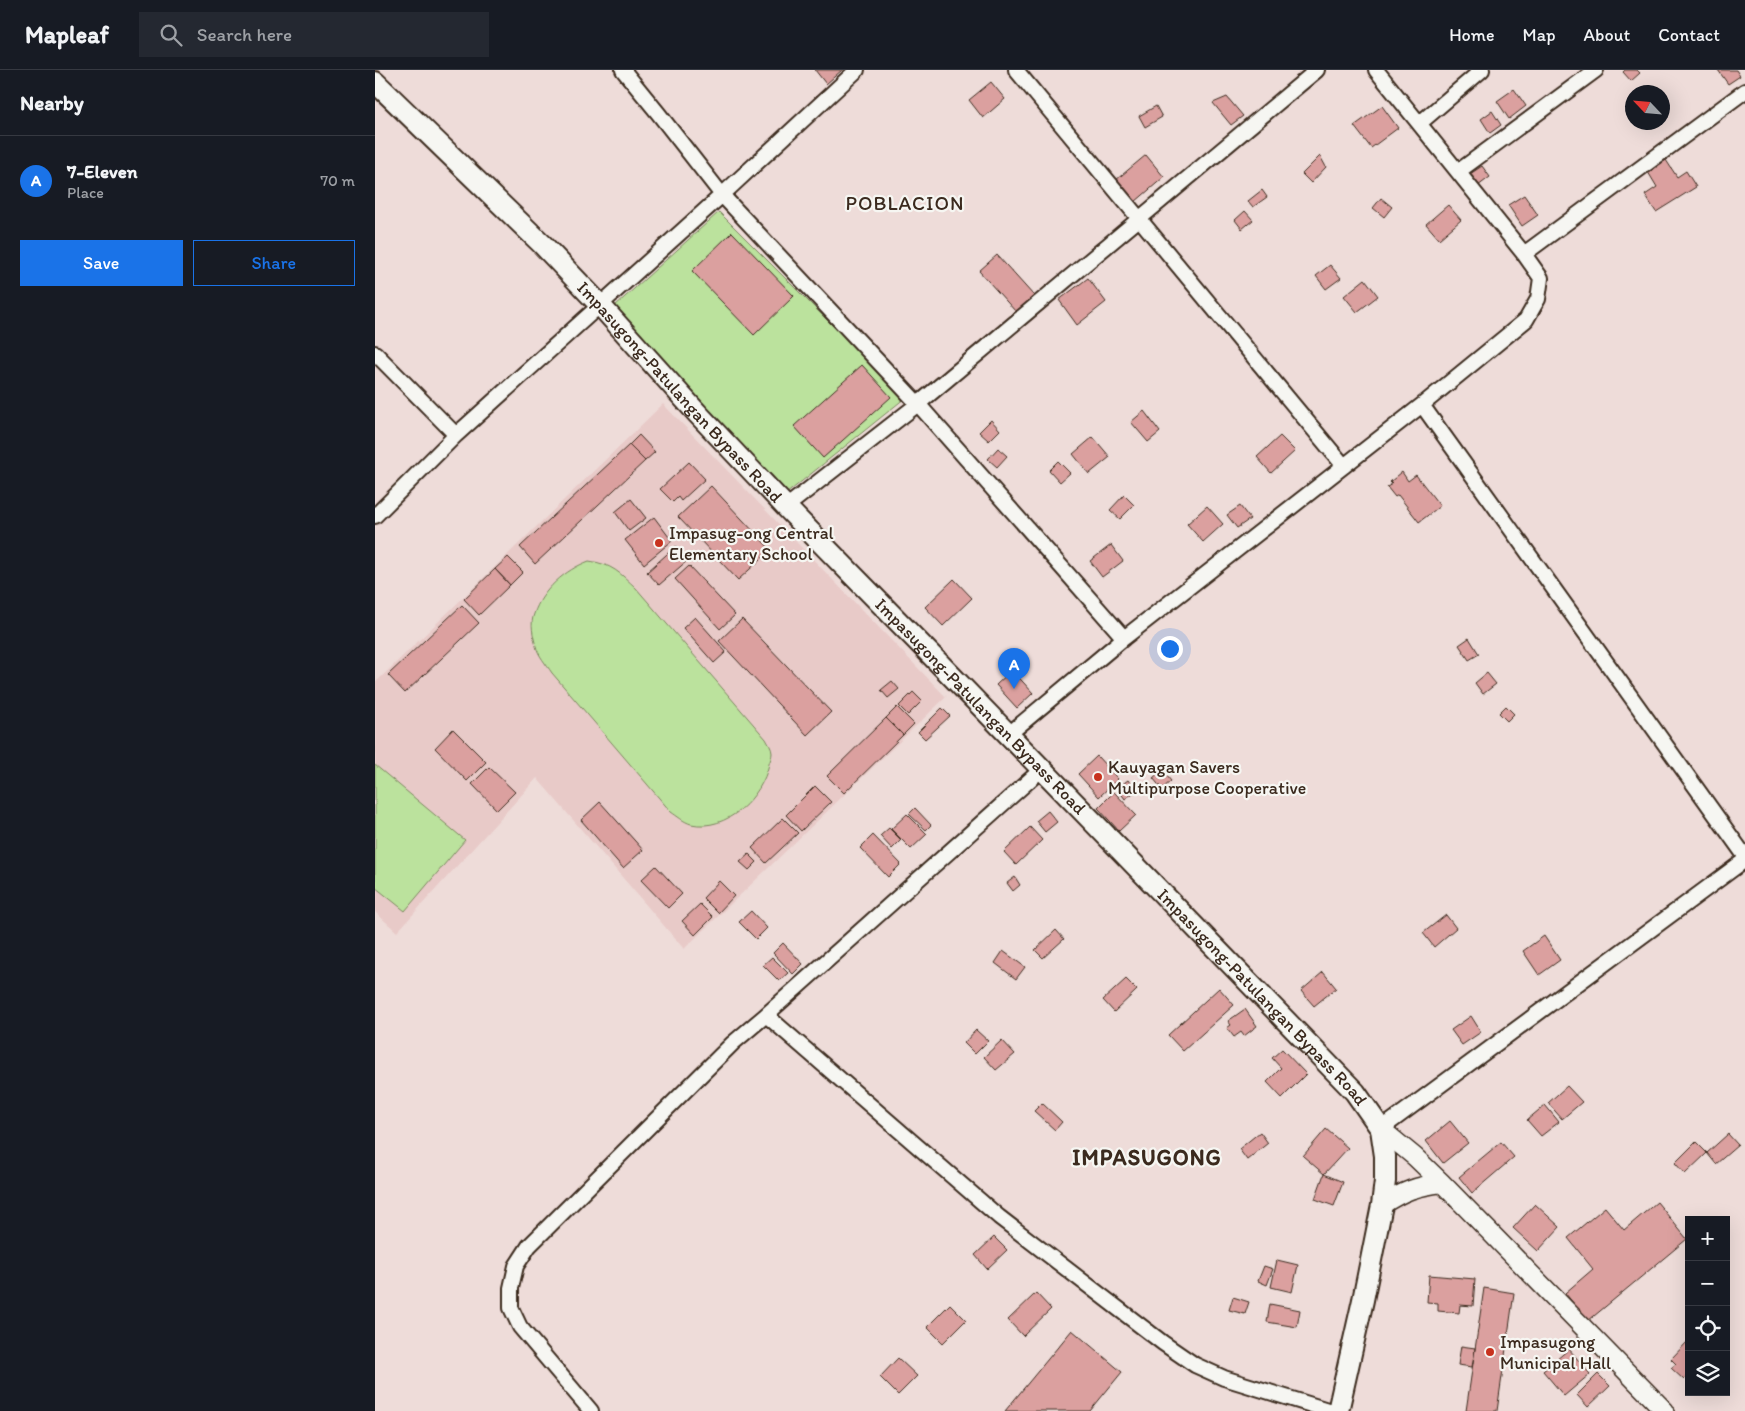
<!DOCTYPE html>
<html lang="en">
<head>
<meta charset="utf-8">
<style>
  body { margin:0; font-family:Itim,sans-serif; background:#242831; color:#f1f3f6 }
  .controls { position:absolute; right:15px; bottom:15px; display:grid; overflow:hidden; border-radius:0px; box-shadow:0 5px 20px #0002 }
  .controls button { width:45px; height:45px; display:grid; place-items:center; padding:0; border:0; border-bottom:1px solid #363941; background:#171b24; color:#f1f3f6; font:25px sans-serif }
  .compass { position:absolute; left:1250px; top:15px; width:45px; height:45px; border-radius:50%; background:#171b24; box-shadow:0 5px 20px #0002; rotate:296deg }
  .you { position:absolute; left:794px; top:578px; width:18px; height:18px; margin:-12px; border:4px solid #fff; border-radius:50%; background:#1a73e8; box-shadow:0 0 0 8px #1a73e833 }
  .badge { display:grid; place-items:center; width:32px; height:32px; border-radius:50%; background:#1a73e8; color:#fff; font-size:16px; font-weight:700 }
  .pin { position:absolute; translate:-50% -41px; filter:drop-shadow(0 1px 2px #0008) }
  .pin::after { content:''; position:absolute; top:26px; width:18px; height:15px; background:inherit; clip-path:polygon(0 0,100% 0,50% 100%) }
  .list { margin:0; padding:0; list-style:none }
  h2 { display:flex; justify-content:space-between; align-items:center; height:65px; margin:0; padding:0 20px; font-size:21px }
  h2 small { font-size:16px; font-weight:400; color:#9ea1a6 }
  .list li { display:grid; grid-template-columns:32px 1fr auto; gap:15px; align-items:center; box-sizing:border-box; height:90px; padding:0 20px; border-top:1px solid #363941 }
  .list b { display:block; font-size:19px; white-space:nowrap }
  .list p { margin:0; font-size:16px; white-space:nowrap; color:#9ea1a6 }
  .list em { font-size:16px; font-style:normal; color:#9ea1a6 }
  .actions { display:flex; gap:10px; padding:15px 20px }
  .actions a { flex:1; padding:11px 0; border:1px solid #1a73e8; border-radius:0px; text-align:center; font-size:18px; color:#1a73e8 }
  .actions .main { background:#1a73e8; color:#fff }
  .icon { flex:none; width:28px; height:28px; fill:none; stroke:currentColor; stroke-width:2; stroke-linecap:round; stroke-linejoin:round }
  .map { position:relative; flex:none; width:1370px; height:1341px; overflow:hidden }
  header { display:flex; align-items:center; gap:30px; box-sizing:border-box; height:70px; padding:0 25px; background:#171b24; border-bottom:1px solid #363941 }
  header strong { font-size:24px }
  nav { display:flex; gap:28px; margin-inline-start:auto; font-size:18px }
  .search { width:350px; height:45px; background:#242831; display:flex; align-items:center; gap:12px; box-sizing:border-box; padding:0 18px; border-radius:0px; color:#9ea1a6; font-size:19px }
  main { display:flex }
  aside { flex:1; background:#171b24 }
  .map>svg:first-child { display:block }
  .built { fill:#e8cac8 }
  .green { fill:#bbe29d; stroke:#7b865e }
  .building { fill:#dba09f; stroke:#3b2a1e }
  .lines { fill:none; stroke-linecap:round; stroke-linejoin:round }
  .minor-casing { stroke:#3b2a1e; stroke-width:18 }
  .tertiary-casing { stroke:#3b2a1e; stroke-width:21 }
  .secondary-casing { stroke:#3b2a1e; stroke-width:24 }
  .minor { stroke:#f6f6f2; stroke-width:14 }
  .tertiary { stroke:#f6f6f2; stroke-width:18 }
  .secondary { stroke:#f6f6f2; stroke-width:20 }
  .poi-dot { fill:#c8321e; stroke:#f6f6f2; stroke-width:2 }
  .labels { text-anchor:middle; stroke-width:4.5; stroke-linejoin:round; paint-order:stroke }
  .street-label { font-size:18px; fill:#3b2a1e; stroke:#f6f6f2 }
  .poi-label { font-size:18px; fill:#3b2a1e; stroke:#f6f6f2; text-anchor:start }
  .quarter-label { font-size:20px; letter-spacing:1px; fill:#3b2a1e; stroke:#f6f6f2 }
  .district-label { font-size:22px; font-weight:bold; letter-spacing:1px; fill:#3b2a1e; stroke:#f6f6f2 }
</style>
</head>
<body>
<header>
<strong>Mapleaf</strong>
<div class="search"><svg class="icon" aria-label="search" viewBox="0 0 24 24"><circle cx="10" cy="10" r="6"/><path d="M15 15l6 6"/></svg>Search here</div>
<nav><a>Home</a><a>Map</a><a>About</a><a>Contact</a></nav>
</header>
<main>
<aside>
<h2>Nearby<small></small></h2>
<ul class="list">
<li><span class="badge">A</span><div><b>7-Eleven</b><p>Place</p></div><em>70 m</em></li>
</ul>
<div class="actions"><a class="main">Save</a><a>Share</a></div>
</aside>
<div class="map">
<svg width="1370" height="1341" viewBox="0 0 1370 1341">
  <rect width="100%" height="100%" fill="#eedcd9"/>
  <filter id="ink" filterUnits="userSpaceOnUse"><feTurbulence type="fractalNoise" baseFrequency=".02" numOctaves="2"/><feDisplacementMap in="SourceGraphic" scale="10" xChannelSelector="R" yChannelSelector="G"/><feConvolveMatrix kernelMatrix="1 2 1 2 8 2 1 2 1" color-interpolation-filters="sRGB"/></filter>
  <g filter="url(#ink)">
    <!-- built -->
    <path class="built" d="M288 334 571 627 309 879 162 708 22 862 0 842V613Z"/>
    <!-- green -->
    <path class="green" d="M344 142 530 328 411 424 240 236Z
      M214 491C237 494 245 503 261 518L391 669C393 673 397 678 397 683 397 686 395 691 394 694 387 727 352 762 316 754 309 752 302 746 296 742L177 603C171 594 163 585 161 576 158 566 155 553 159 544 167 520 190 500 214 491Z
      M0 695 90 770 30 841 0 817Z"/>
    <!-- building -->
    <path class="building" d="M440 0H467L451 14Z
      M1250 0H1262L1265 3 1256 11 1248 2Z
      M1343 0H1361L1365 6 1353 14Z
      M616 12 630 29 608 48 594 30Z
      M1139 19 1151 36 1134 49 1122 31Z
      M852 27 868 46 856 55 838 33Z
      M781 36 787 47 770 57 764 46Z
      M1007 36 1023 58 996 78 979 56Z
      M1117 41 1126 55 1115 63 1106 49Z
      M771 85 789 107 760 132 741 110Z
      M945 86 951 97 936 113 927 104Z
      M1291 90 1302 107 1311 101 1321 117 1281 142 1270 125 1282 117 1273 102Z
      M1107 96 1115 107 1103 116 1095 104Z
      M887 120 892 127 878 137 873 131Z
      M1149 125 1163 145 1147 156 1133 135Z
      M1006 128 1017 137 1009 147 998 138Z
      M1073 135 1086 150 1064 169 1051 154Z
      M870 141 878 150 867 159 860 150Z
      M357 162 419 226 379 265 317 201Z
      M622 185 659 226 641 242 604 201Z
      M955 195 966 208 951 219 941 206Z
      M713 208 731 232 702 255 684 230Z
      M990 209 1003 226 982 242 969 226Z
      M487 295 516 327 448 388 419 356Z
      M769 341 785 362 773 372 756 352Z
      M616 350 625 360 614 371 604 362Z
      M264 365 280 382 270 391 254 375Z
      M905 366 920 381 896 403 882 387Z
      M718 367 735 387 714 404 698 384Z
      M254 375 270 391 160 494 145 477Z
      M623 378 632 386 622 397 613 389Z
      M683 391 695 403 685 412 674 400Z
      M314 392 330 409 306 431 303 427 298 432 285 419Z
      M1027 402 1033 411 1041 405 1065 436 1044 452 1023 425 1020 427 1012 417 1017 414 1015 412Z
      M336 416 396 480 363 510 303 447Z
      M749 425 759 435 745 449 735 440Z
      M256 429 271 448 254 461 240 442Z
      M832 436 848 454 828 472 812 454Z
      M865 436 875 449 862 458 852 445Z
      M279 447 297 471 269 494 250 470Z
      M736 475 748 491 727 507 715 491Z
      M301 476 313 490 284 515 272 502Z
      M133 487 148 502 135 515 120 499Z
      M314 496 360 545 345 559 300 509Z
      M120 499 135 515 104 545 89 529Z
      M579 509 597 528 568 556 550 537Z
      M87 535 104 553 30 623 13 605Z
      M320 547 351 582 339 593 308 558Z
      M367 549 456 642 432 665 344 571Z
      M1094 568 1104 584 1094 590 1084 575Z
      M637 600 658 623 642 638 621 615Z
      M1112 603 1121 614 1108 624 1100 613Z
      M517 611 524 619 513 628 506 620Z
      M538 622 547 631 533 645 524 636Z
      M1131 636 1139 644 1132 651 1124 643Z
      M522 637 539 654 528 665 511 648Z
      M567 638 575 646 550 669 543 662Z
      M511 648 528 665 469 723 452 706Z
      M78 659 111 692 92 711 60 678Z
      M722 686 743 709 724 727 703 704Z
      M114 697 140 722 122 740 97 714Z
      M787 700 796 711 787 719 778 708Z
      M753 710 761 721 750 729 742 718Z
      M440 716 456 732 426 761 411 745Z
      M739 722 761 745 744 761 723 738Z
      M225 732 268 780 248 798 206 750Z
      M540 738 556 755 551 760 534 744Z
      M673 741 682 752 670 762 661 751Z
      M532 744 552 764 536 779 516 759Z
      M408 748 423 763 391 793 377 778Z
      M655 757 667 770 641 795 629 782Z
      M514 758 526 770 517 779 505 766Z
      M498 765 526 794 513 807 485 778Z
      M374 784 382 792 374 800 365 792Z
      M281 796 307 824 293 838 266 810Z
      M640 807 645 815 638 821 632 813Z
      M344 811 359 826 343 843 328 828Z
      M325 834 338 847 320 865 307 851Z
      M376 841 392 858 381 869 364 852Z
      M1071 845 1081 858 1059 877 1048 863Z
      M681 860 689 869 668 888 660 880Z
      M1169 866 1185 890 1164 905 1148 881Z
      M408 873 428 894 418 904 398 883Z
      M628 881 650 897 641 909 620 893Z
      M397 887 413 903 404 911 388 895Z
      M948 902 961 918 939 936 926 921Z
      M751 909 762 920 739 942 728 930Z
      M844 918 859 935 808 981 793 965Z
      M870 939 882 956 869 966 866 962 859 967 852 958 856 955 853 951Z
      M1096 946 1106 962 1087 975 1076 960Z
      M601 960 613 971 600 984 589 973Z
      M627 970 640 984 621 1000 609 987Z
      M907 979 931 1004 907 1028 892 1012 906 998 897 988Z
      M1192 1016 1207 1032 1187 1049 1173 1033Z
      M667 1033 687 1052 680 1060 659 1041Z
      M1170 1035 1184 1052 1166 1066 1152 1050Z
      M1075 1051 1093 1073 1068 1093 1051 1071Z
      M951 1059 973 1078 949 1104 928 1086Z
      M885 1062 893 1073 872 1090 864 1079Z
      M1353 1064 1363 1075 1341 1094 1332 1083Z
      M1126 1072 1139 1087 1097 1123 1084 1107Z
      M1321 1072 1332 1083 1310 1104 1300 1093Z
      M949 1104 968 1112 959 1136 940 1129Z
      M1282 1132 1312 1169 1213 1251 1190 1223 1218 1199 1193 1168 1230 1137 1249 1160Z
      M1160 1134 1185 1157 1163 1181 1138 1158Z
      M619 1167 632 1180 612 1199 600 1185Z
      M902 1190 923 1195 917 1222 896 1217Z
      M889 1196 898 1199 892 1215 883 1211Z
      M1054 1205 1100 1209 1098 1236 1085 1235 1084 1243 1063 1241V1233L1052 1232Z
      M1109 1218 1139 1223 1122 1341H1091Z
      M661 1223 676 1239 648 1266 633 1250Z
      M858 1227 874 1232 870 1244 854 1240Z
      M575 1234 591 1250 568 1273 552 1257Z
      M895 1234 925 1240 922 1257 892 1252Z
      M697 1260 747 1302 715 1341H630Z
      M1314 1270V1304L1309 1310 1296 1298 1301 1294 1296 1289Z
      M1086 1276 1100 1278 1097 1297 1083 1295Z
      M1194 1279 1215 1304 1189 1326 1168 1301Z
      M523 1288 542 1306 523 1325 505 1307Z
      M1223 1304 1235 1316 1213 1337 1202 1325Z"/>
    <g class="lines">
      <!-- minor casing -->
      <g class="minor-casing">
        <path id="minor" d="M482 0 347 125 543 334 749 568
          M641 0 969 396
          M1045 53 1107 0
          M1084 101 1221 0
          M1149 184 1370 21
          M0 283 81 365
          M1047 335 1370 786
          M411 437 543 334 942 0
          M0 446 81 365 347 125 283 43 248 0
          M634 664 749 568 1047 335 1151 250 1163 229 1166 208 1149 184 1001 0
          M667 699 391 945 624 1147 788 1273 820 1295 849 1308 956 1341
          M1006 1059 1370 790
          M216 1341 145 1257 136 1238V1218L141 1196 154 1176 358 973 391 945"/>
      </g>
      <!-- tertiary casing -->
      <g class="tertiary-casing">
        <path id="tertiary" d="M1006 1059 1040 1087 1067 1113 1290 1341
          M1007 1135C1028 1121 1042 1116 1067 1113"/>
      </g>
      <!-- secondary casing -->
      <g class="secondary-casing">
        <g id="secondary">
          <path id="s1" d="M0 12 167 174 225 235 322 343 411 437 562 591 980 1022 1006 1059 1010 1086V1111L1007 1135 988 1230 963 1341"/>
        </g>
      </g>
      <!-- minor -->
      <use href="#minor" class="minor"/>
      <!-- tertiary -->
      <use href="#tertiary" class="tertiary"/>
      <!-- secondary -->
      <use href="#secondary" class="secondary"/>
    </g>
  </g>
  <!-- markers -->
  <g class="poi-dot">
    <circle cx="284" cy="473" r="5"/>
    <circle cx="723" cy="707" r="5"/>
    <circle cx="1115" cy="1282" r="5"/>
  </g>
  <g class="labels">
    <!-- street labels -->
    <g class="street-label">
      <text dy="6" stroke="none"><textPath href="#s1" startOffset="435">Impasugong-Patulangan Bypass Road</textPath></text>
      <text dy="6" stroke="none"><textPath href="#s1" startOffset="870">Impasugong-Patulangan Bypass Road</textPath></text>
      <text dy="6" stroke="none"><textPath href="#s1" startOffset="1275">Impasugong-Patulangan Bypass Road</textPath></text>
    </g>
    <!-- poi labels -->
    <g class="poi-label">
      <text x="294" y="469">Impasug-ong Central<tspan x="294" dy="21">Elementary School</tspan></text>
      <text x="733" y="703">Kauyagan Savers<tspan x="733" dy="21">Multipurpose Cooperative</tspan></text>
      <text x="1125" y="1278">Impasugong<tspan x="1125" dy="21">Municipal Hall</tspan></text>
    </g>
    <!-- quarter labels -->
    <g class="quarter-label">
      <text x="530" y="140">POBLACION</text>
    </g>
    <!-- district labels -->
    <g class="district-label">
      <text x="772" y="1095">IMPASUGONG</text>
    </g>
  </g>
</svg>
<div class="controls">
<button>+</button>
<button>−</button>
<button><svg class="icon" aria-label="locate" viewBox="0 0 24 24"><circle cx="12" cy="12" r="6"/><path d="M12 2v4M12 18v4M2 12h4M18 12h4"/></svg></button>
<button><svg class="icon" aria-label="layers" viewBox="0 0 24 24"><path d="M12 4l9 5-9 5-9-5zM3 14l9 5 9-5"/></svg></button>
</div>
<svg class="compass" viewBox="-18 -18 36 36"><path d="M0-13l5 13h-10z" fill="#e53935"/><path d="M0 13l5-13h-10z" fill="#9ea1a6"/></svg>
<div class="you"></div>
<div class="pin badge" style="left:639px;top:619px">A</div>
</div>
</main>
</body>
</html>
